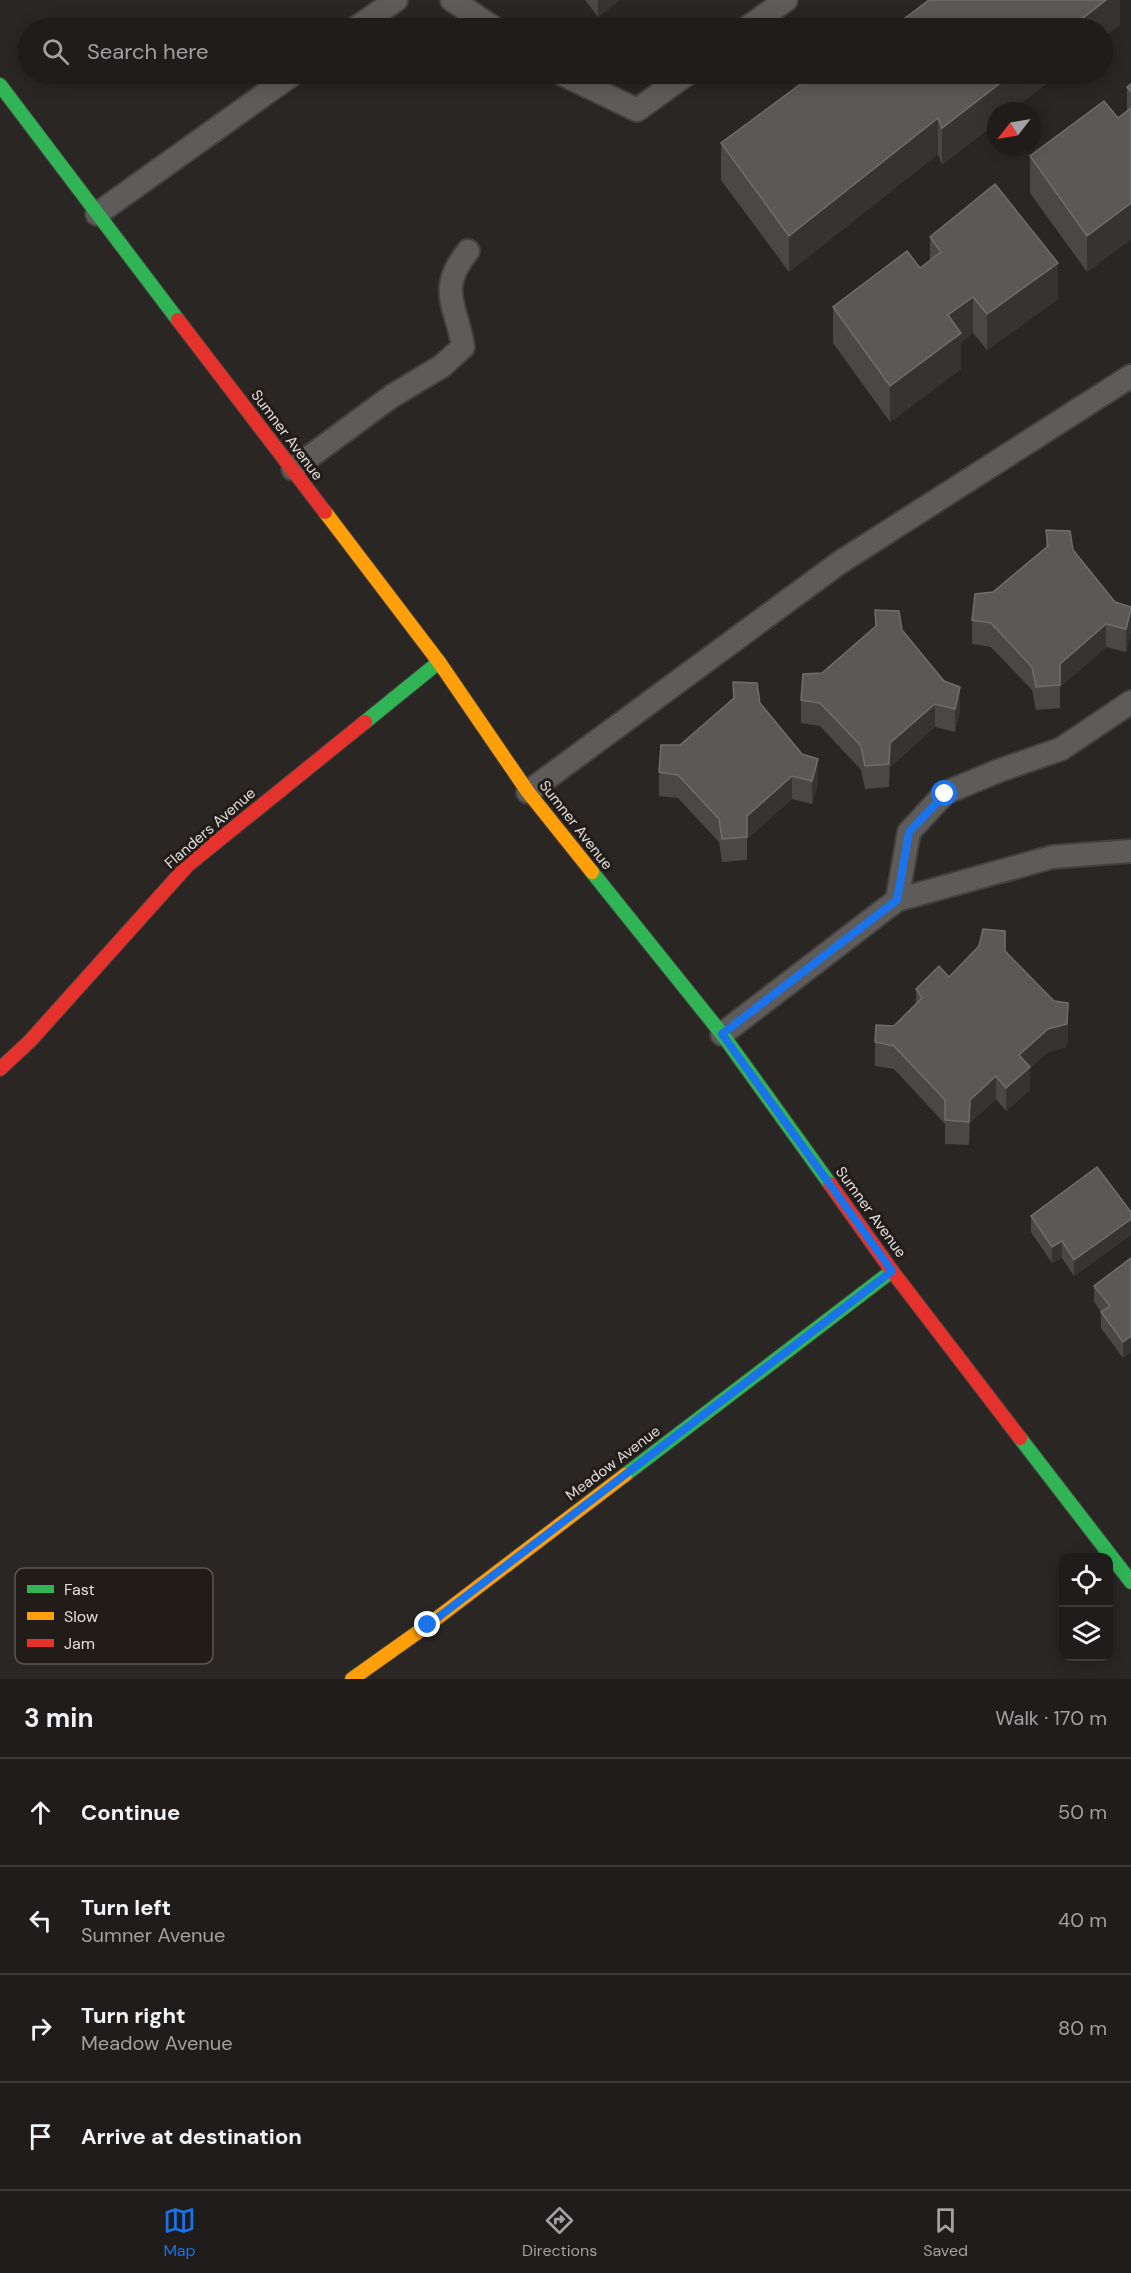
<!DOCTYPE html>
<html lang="en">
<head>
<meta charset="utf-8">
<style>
  body { margin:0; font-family:"DM Sans",sans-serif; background:#272524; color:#f1f3f6 }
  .controls { position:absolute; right:18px; bottom:18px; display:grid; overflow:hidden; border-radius:12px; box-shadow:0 3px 15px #0003 }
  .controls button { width:54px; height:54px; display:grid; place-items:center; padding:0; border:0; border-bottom:2px solid #3c3a3a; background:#1f1c1b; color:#f1f3f6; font:30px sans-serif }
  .compass { position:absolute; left:987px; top:102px; width:54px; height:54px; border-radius:50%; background:#1f1c1b; box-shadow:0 3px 15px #0003; rotate:239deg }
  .stop { position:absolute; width:18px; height:18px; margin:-14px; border:4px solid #1a73e8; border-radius:50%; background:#fff }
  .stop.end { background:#1a73e8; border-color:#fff; box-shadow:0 2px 6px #0008 }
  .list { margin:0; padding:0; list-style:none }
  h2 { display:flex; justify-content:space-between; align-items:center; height:78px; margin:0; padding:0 24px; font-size:26px }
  h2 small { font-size:20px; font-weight:400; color:#a1a1a3 }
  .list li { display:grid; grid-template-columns:39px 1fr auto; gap:18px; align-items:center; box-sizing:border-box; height:108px; padding:0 24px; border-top:2px solid #3c3a3a }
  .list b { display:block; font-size:22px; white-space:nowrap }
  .list p { margin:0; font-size:20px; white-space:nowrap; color:#a1a1a3 }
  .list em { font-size:20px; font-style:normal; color:#a1a1a3 }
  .icon { flex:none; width:33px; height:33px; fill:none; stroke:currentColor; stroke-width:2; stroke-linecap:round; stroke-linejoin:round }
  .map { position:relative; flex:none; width:1131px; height:1679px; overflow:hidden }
  .search { position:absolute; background:#1f1c1b; box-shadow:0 3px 15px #0003; left:18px; right:18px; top:18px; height:66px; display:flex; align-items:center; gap:15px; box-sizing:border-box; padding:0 21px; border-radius:33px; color:#a1a1a3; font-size:22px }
  .sheet { height:510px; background:#1f1c1b }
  nav { display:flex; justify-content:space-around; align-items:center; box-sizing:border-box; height:84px; border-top:2px solid #3c3a3a; background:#1f1c1b; font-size:16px; color:#a1a1a3 }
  nav a { display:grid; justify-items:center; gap:3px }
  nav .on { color:#1a73e8 }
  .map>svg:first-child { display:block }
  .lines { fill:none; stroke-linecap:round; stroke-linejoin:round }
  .lane-casing { stroke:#44403f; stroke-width:26 }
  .fast-casing { stroke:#44403f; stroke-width:16 }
  .slow-casing { stroke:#44403f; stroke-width:16 }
  .jam-casing { stroke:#44403f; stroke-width:16 }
  .lane { stroke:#5e5c5a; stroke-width:22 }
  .fast { stroke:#30b455; stroke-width:14 }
  .slow { stroke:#ff9f0a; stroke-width:14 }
  .jam { stroke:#e5322d; stroke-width:14 }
  .wall { fill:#4b4746 }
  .shaded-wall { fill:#373332 }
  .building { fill:#5c5856; stroke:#716d6b; stroke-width:1.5 }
  .route { stroke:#1a73e8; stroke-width:8 }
  .labels { text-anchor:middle; stroke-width:6; stroke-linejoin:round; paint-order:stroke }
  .street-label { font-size:15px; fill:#e2dedc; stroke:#221c19 }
  .key { fill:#221c19; stroke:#5c5654; stroke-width:1.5 }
  .key-label { font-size:16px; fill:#e2dedc }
</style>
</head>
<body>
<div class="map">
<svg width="1131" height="1679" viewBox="0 0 1131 1679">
  <rect width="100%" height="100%" fill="#292624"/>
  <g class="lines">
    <!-- lane casing -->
    <g class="lane-casing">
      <path id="lane" d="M452 0 494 28
        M356 28 396 0
        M747 28 786 0
        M562 74 637 110 687 74
        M97 214 293 74
        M293 469 392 396 442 366 463 347C457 305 436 291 468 251
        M528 792 839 563 1131 376
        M897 900 909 832 945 793 998 771 1061 749 1131 702
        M722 1034 897 900 1052 857 1131 851"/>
    </g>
    <!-- fast casing -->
    <g class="fast-casing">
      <path id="fast" d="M0 85 178 320
        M365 722 439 662
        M592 872 722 1034 830 1184
        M1020 1438 1131 1582
        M625 1475 892 1271"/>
    </g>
    <!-- slow casing -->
    <g class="slow-casing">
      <path id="slow" d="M325 512 439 662 528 792 592 872
        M352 1679 428 1625 625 1475"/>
    </g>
    <!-- jam casing -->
    <g class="jam-casing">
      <path id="jam" d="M178 320 325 512
        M0 1069 30 1041 188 865 365 722
        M830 1184 892 1271 1020 1438"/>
    </g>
    <!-- lane -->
    <use href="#lane" class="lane"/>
    <!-- fast -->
    <use href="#fast" class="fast"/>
    <!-- slow -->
    <use href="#slow" class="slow"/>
    <!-- jam -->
    <use href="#jam" class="jam"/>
  </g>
  <!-- wall -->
  <path class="wall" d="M585 0H620L598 17Z
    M814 74H1059L1011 111H996V123L942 165 938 154 789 272 721 180V143Z
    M1131 84V239L1087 272 1030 193V156L1118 118 1127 111V87Z
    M930 237 1058 299 987 350 973 333 961 342V369L890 422 833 343V307L920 268 930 261Z
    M1046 530 1073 550 1115 602 1131 607V632L1126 652 1106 647 1060 687V708L1036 710 1032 690 991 647 972 644V620L993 592 1046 548Z
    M875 610 902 630 960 710 955 732 935 727 890 767 889 787 865 789 861 770 820 726 801 723V700L822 673 875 627Z
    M733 682 760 703 818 783 812 804 792 799 747 839V860L722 862 719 842 678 798 659 796V772L733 700Z
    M1005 951 1068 1026 1067 1047 1048 1052 1030 1068V1090L1006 1111 996 1099 970 1123 969 1145 945 1144V1124L894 1069 875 1066V1042L894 1026 916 1004V989L949 977Z
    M1131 1212V1235L1074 1276 1062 1258 1052 1263 1031 1232V1216Z
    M1131 1258 1123 1358 1101 1328V1312L1094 1302V1286Z"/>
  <!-- shaded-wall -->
  <path class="shaded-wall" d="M598 0H620L598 17Z
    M1106 0H1120V25L1102 39V28H1070Z
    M1012 74H1059L1011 111H996V123L942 165V128Z
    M938 118V154L789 272V236Z
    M1131 203V239L1087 272V236Z
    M1058 263V299L987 350V314Z
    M973 297V333L961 342V369L890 422V386L948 315Z
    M1131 609V632L1126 652V629Z
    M1106 624V647L1060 687V664Z
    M960 687V710L955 732V709Z
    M935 704V727L890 767 889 787 890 743Z
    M818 759V783L812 804V781Z
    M792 776V799L747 839V816Z
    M1068 1003V1026L1067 1047 1048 1052 1030 1068V1090L1006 1111V1088L1019 1055Z
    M996 1076V1099L970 1123 969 1145 970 1100Z
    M1131 1219V1235L1074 1276V1260Z
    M1062 1241V1258L1052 1263V1247Z
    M1131 1336V1353L1123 1358V1342Z"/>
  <!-- building -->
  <path class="building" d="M929 0H1106L1070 28H892Z
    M814 74H1012L942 128 938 118 789 236 721 143Z
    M1131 84V92L1127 87Z
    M1104 101 1118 118 1131 108V203L1087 236 1030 156Z
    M995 184 1058 263 987 314 973 297 948 315 961 333 890 386 833 307 907 251 920 268 941 252 930 237Z
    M1046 530 1070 531 1073 550 1115 602 1131 607V609L1126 629 1106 624 1060 664V685L1036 687 1032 667 991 623 972 620 975 594 993 592 1048 546Z
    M875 610 899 611 902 630 944 681 960 687 955 709 935 704 890 743 889 764 865 766 861 746 820 703 801 700 803 674 822 673 876 626Z
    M733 682 757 683 760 703 802 754 818 759 812 781 792 776 747 816V837L722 839 719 819 678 775 659 772 661 745H680L734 698Z
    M983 929 1005 931V951L1054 1001 1068 1003 1067 1024 1048 1029 1019 1055 1030 1067 1006 1088 996 1076 970 1100 969 1122 945 1120V1100L894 1046 875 1042 876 1025 894 1026 922 998 916 989 939 966 949 977 979 946Z
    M1097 1167 1131 1212V1219L1074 1260 1062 1241 1052 1247 1031 1216Z
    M1131 1258V1336L1123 1342 1101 1312 1110 1306 1094 1286Z"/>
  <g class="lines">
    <!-- route -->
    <path class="route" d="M428 1625 892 1271 722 1034 897 900 909 832 945 794"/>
  </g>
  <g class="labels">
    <!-- street labels -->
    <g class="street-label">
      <text transform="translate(287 435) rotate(53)" y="5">Sumner Avenue</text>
      <text transform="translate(576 825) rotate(52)" y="5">Sumner Avenue</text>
      <text transform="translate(210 828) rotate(-41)" y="5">Flanders Avenue</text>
      <text transform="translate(871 1212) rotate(54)" y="5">Sumner Avenue</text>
      <text transform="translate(613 1463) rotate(-37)" y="5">Meadow Avenue</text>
    </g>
  </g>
  <!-- legend -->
  <rect x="15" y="1568" width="198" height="96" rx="9" class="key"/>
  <rect x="27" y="1585" width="27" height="8" fill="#30b455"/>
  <rect x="27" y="1612" width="27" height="8" fill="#ff9f0a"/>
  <rect x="27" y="1639" width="27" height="8" fill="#e5322d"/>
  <g class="key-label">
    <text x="64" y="1595">Fast</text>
    <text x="64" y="1622">Slow</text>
    <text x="64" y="1649">Jam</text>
  </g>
</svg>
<div class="controls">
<button><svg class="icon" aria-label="locate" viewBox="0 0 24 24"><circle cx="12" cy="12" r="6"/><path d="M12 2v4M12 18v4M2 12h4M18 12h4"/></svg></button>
<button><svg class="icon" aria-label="layers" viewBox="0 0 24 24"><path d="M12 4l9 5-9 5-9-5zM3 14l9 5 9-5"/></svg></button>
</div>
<svg class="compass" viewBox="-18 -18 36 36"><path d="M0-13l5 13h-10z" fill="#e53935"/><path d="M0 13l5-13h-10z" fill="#a1a1a3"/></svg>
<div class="stop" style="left:945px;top:794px"></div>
<div class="stop end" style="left:428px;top:1625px"></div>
<div class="search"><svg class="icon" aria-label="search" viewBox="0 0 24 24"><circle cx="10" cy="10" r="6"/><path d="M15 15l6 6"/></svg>Search here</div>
</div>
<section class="sheet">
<h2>3 min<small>Walk · 170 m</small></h2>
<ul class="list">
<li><svg class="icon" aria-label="ahead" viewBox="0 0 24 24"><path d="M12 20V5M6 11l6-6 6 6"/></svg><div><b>Continue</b></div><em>50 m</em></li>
<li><svg class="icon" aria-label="left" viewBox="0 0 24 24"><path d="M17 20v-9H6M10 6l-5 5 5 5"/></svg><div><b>Turn left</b><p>Sumner Avenue</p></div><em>40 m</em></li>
<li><svg class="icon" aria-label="right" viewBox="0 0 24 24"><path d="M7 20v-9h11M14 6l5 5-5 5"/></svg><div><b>Turn right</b><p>Meadow Avenue</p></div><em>80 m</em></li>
<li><svg class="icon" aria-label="arrive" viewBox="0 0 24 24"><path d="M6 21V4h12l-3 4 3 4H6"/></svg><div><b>Arrive at destination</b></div></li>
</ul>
</section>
<nav>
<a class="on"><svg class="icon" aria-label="map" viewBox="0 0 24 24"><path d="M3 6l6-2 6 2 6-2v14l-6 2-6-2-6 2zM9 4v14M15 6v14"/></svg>Map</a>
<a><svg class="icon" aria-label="directions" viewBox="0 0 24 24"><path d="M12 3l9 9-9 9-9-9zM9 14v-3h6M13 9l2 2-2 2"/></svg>Directions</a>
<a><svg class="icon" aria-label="saved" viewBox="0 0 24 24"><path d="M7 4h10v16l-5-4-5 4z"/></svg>Saved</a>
</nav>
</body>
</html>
